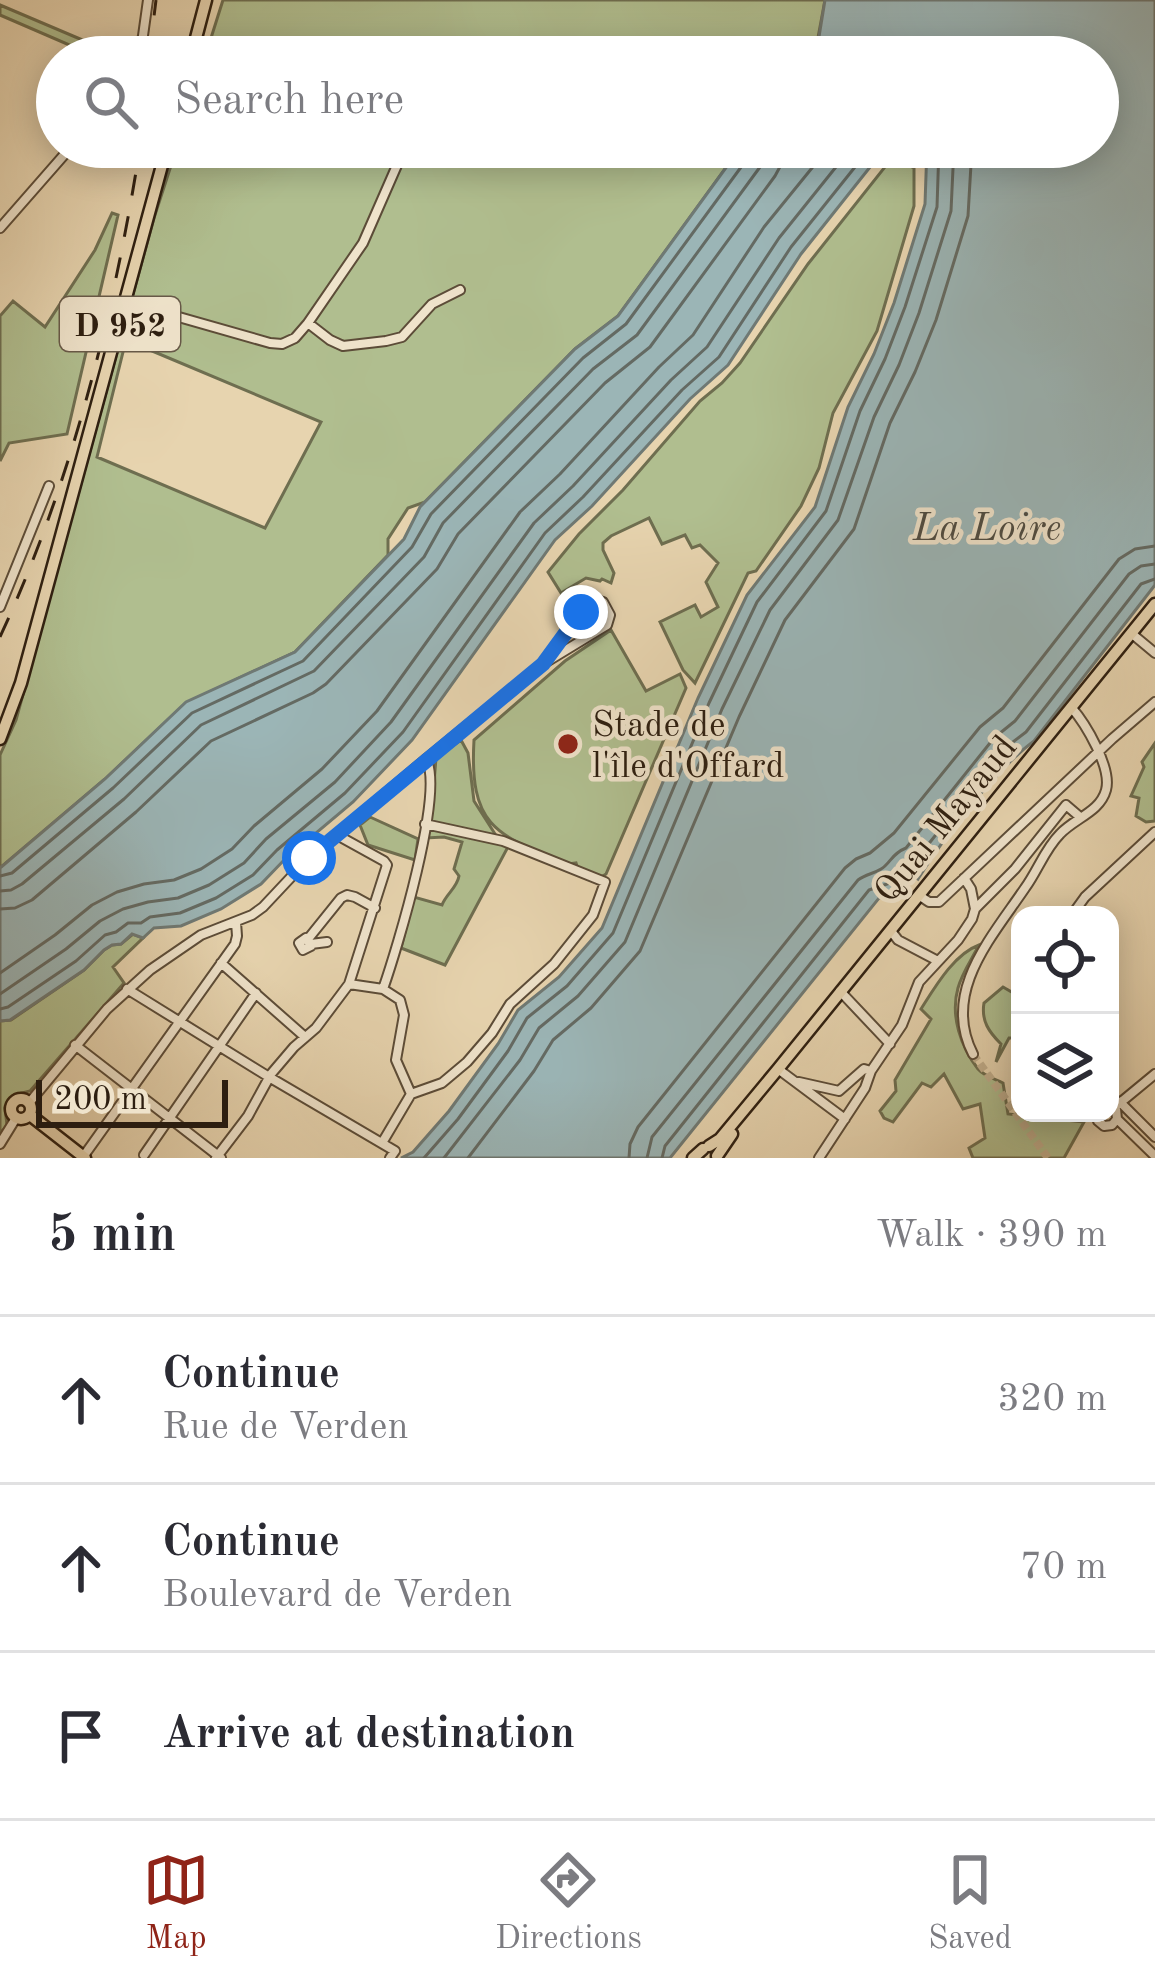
<!DOCTYPE html>
<html lang="en">
<head>
<meta charset="utf-8">
<style>
  body { margin:0; font-family:"Old Standard TT",serif; background:#f7f7f7; color:#2b2b33 }
  .controls { position:absolute; right:36px; bottom:36px; display:grid; overflow:hidden; border-radius:24px; box-shadow:0 6px 30px #0003 }
  .controls button { width:108px; height:108px; display:grid; place-items:center; padding:0; border:0; border-bottom:3px solid #e1e1e2; background:#fff; color:#2b2b33; font:60px sans-serif }
  .scale { position:absolute; left:36px; bottom:30px; width:192px; box-sizing:border-box; padding-left:12px; border:6px solid #2d1e10; border-top:0; font-size:33px; line-height:42px; white-space:nowrap; color:#2d1e10; -webkit-text-stroke:9px #efe3cb; paint-order:stroke }
  .stop { position:absolute; width:36px; height:36px; margin:-27px; border:9px solid #1a73e8; border-radius:50%; background:#fff }
  .stop.end { background:#1a73e8; border-color:#fff; box-shadow:0 3px 12px #0008 }
  .list { margin:0; padding:0; list-style:none }
  h2 { display:flex; justify-content:space-between; align-items:center; height:156px; margin:0; padding:0 48px; font-size:51px }
  h2 small { font-size:39px; font-weight:400; color:#7c7c81 }
  .list li { display:grid; grid-template-columns:78px 1fr auto; gap:36px; align-items:center; box-sizing:border-box; height:168px; padding:0 48px; border-top:3px solid #e1e1e2 }
  .list b { display:block; font-size:45px; white-space:nowrap }
  .list p { margin:0; font-size:39px; white-space:nowrap; color:#7c7c81 }
  .list em { font-size:39px; font-style:normal; color:#7c7c81 }
  .icon { flex:none; width:66px; height:66px; fill:none; stroke:currentColor; stroke-width:2; stroke-linecap:round; stroke-linejoin:round }
  .map { position:relative; flex:none; width:1155px; height:1158px; overflow:hidden }
  .search { position:absolute; background:#fff; box-shadow:0 6px 30px #0003; left:36px; right:36px; top:36px; height:132px; display:flex; align-items:center; gap:30px; box-sizing:border-box; padding:0 42px; border-radius:66px; color:#7c7c81; font-size:45px }
  .sheet { height:660px; background:#fff }
  nav { display:flex; justify-content:space-around; align-items:center; box-sizing:border-box; height:168px; border-top:3px solid #e1e1e2; background:#fff; font-size:33px; color:#7c7c81 }
  nav a { display:grid; justify-items:center; gap:6px }
  nav .on { color:#8f2418 }
  .map>svg:first-child { display:block }
  .green { fill:#b0be8f; stroke:#6e6e50; stroke-width:3; fill-rule:evenodd }
  .water { fill:#9bb5b6; stroke:#6f7974; stroke-width:3 }
  .lines { fill:none; stroke-linecap:round; stroke-linejoin:round }
  .shore { stroke:#646a63; stroke-width:3 }
  .minor-tunnel { stroke:#c2b08f; stroke-width:8; stroke-dasharray:8 4; stroke-linecap:butt }
  .minor-casing { stroke:#5c4c38; stroke-width:12 }
  .major-casing { stroke:#2d1e10; stroke-width:15 }
  .minor { stroke:#efe3cb; stroke-width:8 }
  .major { stroke:#e7d4af; stroke-width:10 }
  .rail { stroke:#2d1e10; stroke-width:3; stroke-dasharray:21 21; stroke-linecap:butt }
  .route { stroke:#1a73e8; stroke-width:15 }
  .poi-dot { fill:#8f2418; stroke:#efe3cb; stroke-width:4.5 }
  .labels { text-anchor:middle; stroke-width:9; stroke-linejoin:round; paint-order:stroke }
  .shield { fill:#efe3cb; stroke:#675948; stroke-width:3 }
  .shield-label { font-size:33px; font-weight:bold; fill:#2d1e10 }
  .poi-label { font-size:36px; fill:#2d1e10; stroke:#efe3cb; text-anchor:start }
  .street-label { font-size:36px; fill:#2d1e10; stroke:#efe3cb }
  .water-label { font-size:39px; font-style:italic; fill:#4e4b42; stroke:#efe3cb }
</style>
</head>
<body>
<div class="map">
<svg width="1155" height="1158" viewBox="0 0 1155 1158">
  <rect width="100%" height="100%" fill="#e7d4af"/>
  <filter id="stains"><feTurbulence type="fractalNoise" baseFrequency=".00167" numOctaves="4"/><feColorMatrix values="0 0 0 0 .2 0 0 0 0 .09 0 0 0 0 .02 0 0 0 .5 -.17"/></filter>
  <radialGradient id="worn" r=".72"><stop offset=".6" stop-color="#630" stop-opacity="0"/><stop offset="1" stop-color="#630" stop-opacity=".3"/></radialGradient>
  <!-- green -->
  <path class="green" d="M223 0H825L817 43 807 57H205Z
    M0 5 106 50 123 40 139 37 135 57H97L0 15Z
    M177 147H741L618 316 575 349 425 502 408 508 388 539V555L295 652 186 703 105 779 0 868V755L16 720 154 218ZM126 340 321 422 265 528 97 457Z
    M892 158 914 168V206L877 331 833 413 819 468 801 506 756 571 748 573 695 683 683 670 660 622 695 605 701 617 718 607 706 582 718 563 700 545 692 548 685 535 662 544 649 518 611 536 603 543V550L614 573 611 583 602 579 600 581 586 578 561 593 548 572 579 534 623 490 700 401 722 383 740 363 808 264Z
    M112 213 118 215 67 434 9 443 0 461V316L13 301 45 327 95 250Z
    M611 630 646 691 680 674 686 688 606 874 601 877 578 869 576 863 568 864C496 835 469 827 474 740L565 661Z
    M461 740 468 753 474 801 497 837 436 825 431 821 436 758Z
    M1155 743V821L1146 822 1136 816 1139 798 1131 796 1144 767 1142 762Z
    M370 817 418 839 415 860 368 845 360 825Z
    M428 828 509 845 445 965 401 948 414 897 442 905C446 894 457 888 459 876L454 869 462 842 444 837 426 838Z
    M133 934 143 938 113 967 124 983 30 1091 14 1095 5 1108 7 1125 0 1134V1021L11 1020 84 970 104 950 112 945 121 944Z
    M979 945C972 959 962 973 958 988 950 1016 961 1047 978 1069 984 1076 995 1079 1003 1083L1008 1114 1084 1122 1064 1158H973L969 1148 985 1138 980 1104 963 1109 944 1074 931 1087 922 1083 893 1122 884 1118 880 1111 896 1091 895 1080 931 1019 921 1009C935 987 954 954 979 945Z
    M1003 987 1020 997V1038H1009L996 1062 1001 1044C989 1032 981 1021 984 1003Z"/>
  <!-- water -->
  <path class="water" d="M825 0H1155V585L1034 741C995 770 944 837 918 879L911 874 898 894 879 898 670 1158H401L413 1152 449 1111 498 1044 518 1010 559 977 602 928 698 698 747 595 815 507 848 407 874 354 894 303 925 204 927 147H1098V57H807L818 43Z
    M741 147H886L801 254 728 365 690 399 592 506 555 540 412 740 353 802 285 859 261 884 221 909 181 926 154 928 143 938 132 934 121 944 112 945 104 950 84 970 10 1020 0 1021V868L105 779 186 702 295 652 404 539 420 507 575 349 618 316Z"/>
  <g class="lines">
    <!-- shore -->
    <path class="shore" d="M0 876 12 873 113 788 192 713 303 661 412 547 431 514 583 358 626 324 747 159 750 147
      M0 891 11 890 22 884 124 799 201 725 314 671 424 557 443 523 593 369 637 335 760 167 765 147
      M0 909 15 908 32 900 136 812 211 741 313 693 326 684 437 569 458 534 605 383 650 347 775 176 782 163 783 147
      M0 973 55 935 92 905 117 892 144 884 174 880 201 869 232 849 254 826 322 769 377 711 520 512 560 474 659 367 693 335 764 227 829 147
      M0 994 66 949 100 921 123 909 148 902 178 898 209 885 244 863 266 839 335 782 391 722 534 523 573 486 671 380 707 347 779 238 852 147
      M0 1009 8 1007 76 961 105 935 116 932 128 923H141L150 917 180 913 216 898 253 875 277 850 345 793 403 732 545 533 583 497 682 390 719 357 791 247 871 147
      M424 1158 458 1119 508 1051 527 1018 567 986 613 933 709 703 757 602 826 511 860 411 885 359 905 307 937 207 939 147
      M444 1158 520 1060 539 1028 578 996 625 942 722 709 770 610 838 520 874 417 899 365 919 313 951 211 954 147
      M468 1158 534 1071 553 1040 591 1008 640 951 739 717 785 620 854 529 890 423 915 372 936 320 968 216 972 147
      M629 1158 630 1144 638 1127 845 868 856 859 870 853 894 833 980 727 1003 708 1119 559 1135 549 1155 546
      M647 1158 652 1137 858 880C866 874 873 874 881 869 891 863 891 854 906 848L994 738 1015 721 1129 574 1141 566 1155 564
      M662 1158 665 1146 869 890 890 883 901 867 915 861 1005 748 1026 732 1141 584 1155 579"/>
    <!-- minor-tunnel -->
    <path class="minor-tunnel" d="M973 1054 1048 1158"/>
    <!-- minor casing -->
    <g class="minor-casing">
      <path id="minor" d="M345 45C365 40 375 44 391 57
        M140 57 148 0
        M0 228 71 147
        M126 302 270 343 282 344 295 338 308 323 363 243 405 147
        M308 323 330 340 343 346 386 341 402 337 432 304 460 290
        M0 607 49 486
        M1131 633 1155 653
        M964 878 971 889 975 909
        M920 896 929 902H939L1112 739 1155 702
        M1072 915 1085 897 1155 832
        M891 931 898 940 938 961
        M306 938 311 946 303 950 299 943Z
        M308 939 341 898 347 895 355 897 375 908
        M311 944 327 942
        M221 963 305 1037
        M349 984 383 989 400 1000 404 1015 396 1060 411 1094
        M127 989 269 1077 395 1151 390 1158
        M383 989C397 949 445 791 426 759
        M840 991 890 1044
        M75 1045 221 1158
        M973 1054C941 992 992 937 1025 888 1038 870 1045 849 1060 834 1075 818 1100 812 1106 790 1112 768 1086 724 1071 707
        M778 1069 845 1119
        M799 1082 839 1091 864 1069 871 1071
        M411 1094 442 1083 467 1062 492 1033 510 1004 554 964 593 915 605 882 503 841 425 824
        M1120 1102 1155 1137
        M29 1103 107 1009 150 970 201 935 252 915 263 907 309 858 426 759 543 664 607 625 610 615 603 602 593 599 588 601 543 664
        M1110 1104 1116 1109 1117 1119 1155 1156
        M1115 1107 1155 1074
        M1096 1113 1098 1121 1104 1126 1112 1125 1117 1119
        M382 1143 411 1094
        M0 1144 16 1118
        M144 1155 256 993
        M83 1157 235 944 237 936 236 922
        M216 1158 248 1116 271 1074 294 1047 316 1028 349 984 387 865 384 861 337 835
        M819 1158 865 1088 871 1071 902 1025 919 982 958 940 972 919 975 909 1015 869 1066 805 1080 817"/>
    </g>
    <!-- major casing -->
    <g class="major-casing">
      <path id="major" d="M191 57 206 0
        M0 739 21 683 167 147
        M11 1109a10 10 0 1 1 20 0a10 10 0 1 1-20 0Z
        M30 1115 85 1158
        M709 1146 720 1139 778 1069 1155 604
        M717 1156 732 1134
        M693 1158 703 1149"/>
    </g>
    <!-- minor -->
    <use href="#minor" class="minor"/>
    <!-- major -->
    <use href="#major" class="major"/>
    <!-- rail -->
    <path class="rail" d="M149 57 156 0
      M0 637C71 484 114 314 140 147"/>
  </g>
  <g class="lines">
    <!-- route -->
    <path class="route" d="M309 858 543 664 581 612"/>
  </g>
  <!-- markers -->
  <circle class="poi-dot" cx="568" cy="744" r="12"/>
  <g class="labels">
    <!-- shield labels -->
    <rect class="shield" x="60" y="297" width="120" height="54" rx="9"/>
    <g class="shield-label">
      <text x="120" y="336">D 952</text>
    </g>
    <!-- poi labels -->
    <g class="poi-label">
      <text x="592" y="736">Stade de<tspan x="592" dy="41">l'île d'Offard</tspan></text>
    </g>
    <!-- street labels -->
    <g class="street-label">
      <text transform="translate(944 818) rotate(-51)" y="13">Quai Mayaud</text>
    </g>
    <!-- water labels -->
    <g class="water-label">
      <text x="987" y="540">La Loire</text>
    </g>
  </g>
  <rect width="100%" height="100%" filter="url(#stains)"/>
  <rect width="100%" height="100%" fill="url(#worn)"/>
</svg>
<div class="controls">
<button><svg class="icon" aria-label="locate" viewBox="0 0 24 24"><circle cx="12" cy="12" r="6"/><path d="M12 2v4M12 18v4M2 12h4M18 12h4"/></svg></button>
<button><svg class="icon" aria-label="layers" viewBox="0 0 24 24"><path d="M12 4l9 5-9 5-9-5zM3 14l9 5 9-5"/></svg></button>
</div>
<div class="scale">200 m</div>
<div class="stop" style="left:309px;top:858px"></div>
<div class="stop end" style="left:581px;top:612px"></div>
<div class="search"><svg class="icon" aria-label="search" viewBox="0 0 24 24"><circle cx="10" cy="10" r="6"/><path d="M15 15l6 6"/></svg>Search here</div>
</div>
<section class="sheet">
<h2>5 min<small>Walk · 390 m</small></h2>
<ul class="list">
<li><svg class="icon" aria-label="ahead" viewBox="0 0 24 24"><path d="M12 20V5M6 11l6-6 6 6"/></svg><div><b>Continue</b><p>Rue de Verden</p></div><em>320 m</em></li>
<li><svg class="icon" aria-label="ahead" viewBox="0 0 24 24"><path d="M12 20V5M6 11l6-6 6 6"/></svg><div><b>Continue</b><p>Boulevard de Verden</p></div><em>70 m</em></li>
<li><svg class="icon" aria-label="arrive" viewBox="0 0 24 24"><path d="M6 21V4h12l-3 4 3 4H6"/></svg><div><b>Arrive at destination</b></div></li>
</ul>
</section>
<nav>
<a class="on"><svg class="icon" aria-label="map" viewBox="0 0 24 24"><path d="M3 6l6-2 6 2 6-2v14l-6 2-6-2-6 2zM9 4v14M15 6v14"/></svg>Map</a>
<a><svg class="icon" aria-label="directions" viewBox="0 0 24 24"><path d="M12 3l9 9-9 9-9-9zM9 14v-3h6M13 9l2 2-2 2"/></svg>Directions</a>
<a><svg class="icon" aria-label="saved" viewBox="0 0 24 24"><path d="M7 4h10v16l-5-4-5 4z"/></svg>Saved</a>
</nav>
</body>
</html>
